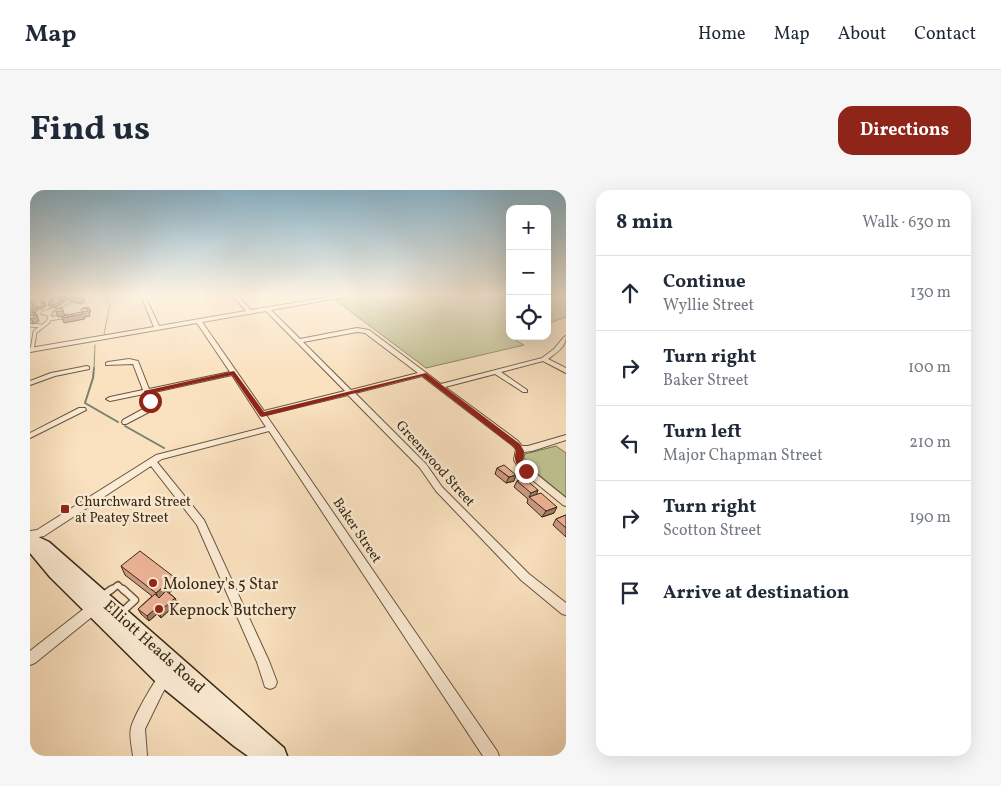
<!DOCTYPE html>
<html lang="en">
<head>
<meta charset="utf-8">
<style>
  body { margin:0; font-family:Vollkorn,serif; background:#f6f6f7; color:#1f2937 }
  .controls { position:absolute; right:15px; top:15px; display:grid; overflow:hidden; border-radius:10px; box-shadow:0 5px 20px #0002 }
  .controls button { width:45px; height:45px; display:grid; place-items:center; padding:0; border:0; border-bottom:1px solid #e0e1e3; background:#fff; color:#1f2937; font:25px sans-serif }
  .stop { position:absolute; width:15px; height:15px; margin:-11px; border:4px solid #8f2418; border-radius:50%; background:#fff }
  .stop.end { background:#8f2418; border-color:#fff; box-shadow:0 1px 5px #0008 }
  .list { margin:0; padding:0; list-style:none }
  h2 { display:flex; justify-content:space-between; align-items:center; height:65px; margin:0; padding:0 20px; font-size:21px }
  h2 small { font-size:16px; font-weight:400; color:#747a83 }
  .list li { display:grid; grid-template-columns:32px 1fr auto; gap:15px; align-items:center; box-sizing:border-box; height:75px; padding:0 20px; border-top:1px solid #e0e1e3 }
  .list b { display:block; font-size:19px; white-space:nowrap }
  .list p { margin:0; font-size:16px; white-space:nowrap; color:#747a83 }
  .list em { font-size:16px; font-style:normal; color:#747a83 }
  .icon { flex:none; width:28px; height:28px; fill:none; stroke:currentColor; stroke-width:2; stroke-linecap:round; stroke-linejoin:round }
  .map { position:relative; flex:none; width:536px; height:566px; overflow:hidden; border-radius:15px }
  header { display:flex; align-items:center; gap:30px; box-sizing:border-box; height:70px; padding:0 25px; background:#fff; border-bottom:1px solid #e0e1e3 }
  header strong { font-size:24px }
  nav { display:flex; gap:28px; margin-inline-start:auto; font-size:18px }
  .intro { display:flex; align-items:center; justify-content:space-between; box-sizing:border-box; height:120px; padding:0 30px }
  h1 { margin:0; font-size:35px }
  .button { padding:12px 22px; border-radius:15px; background:#8f2418; color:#fff; font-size:18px; font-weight:700 }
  main { display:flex; gap:30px; padding:0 30px }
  aside { flex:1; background:#fff; border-radius:15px; box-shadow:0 5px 20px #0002 }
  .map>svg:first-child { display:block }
  .green { fill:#bfc291; stroke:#7b7553 }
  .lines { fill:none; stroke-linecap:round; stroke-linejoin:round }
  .stream-far1 { stroke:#758270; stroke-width:1 }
  .stream { stroke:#758270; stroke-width:2 }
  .lane-far2-casing { stroke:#685640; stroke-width:5 }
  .lane-far1-casing { stroke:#685640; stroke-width:8 }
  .lane-casing { stroke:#685640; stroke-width:9 }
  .street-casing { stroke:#685640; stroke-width:2 }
  .secondary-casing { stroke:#372815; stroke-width:3 }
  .lane-far2 { stroke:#fcecd5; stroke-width:3 }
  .lane-far1 { stroke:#fcecd5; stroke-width:5 }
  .lane { stroke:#fcecd5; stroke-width:6 }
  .street { fill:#fcecd5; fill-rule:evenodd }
  .secondary { fill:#fcecd5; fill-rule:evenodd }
  .wall { fill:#cc9a83; stroke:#372815 }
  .shaded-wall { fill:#a67d6a; stroke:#372815 }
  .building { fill:#edb398; stroke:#372815 }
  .route { fill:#8f2418 }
  .poi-dot { fill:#8f2418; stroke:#fcecd5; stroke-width:2 }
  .labels { text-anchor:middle; stroke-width:5; stroke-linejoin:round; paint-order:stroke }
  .street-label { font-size:14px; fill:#372815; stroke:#fcecd5 }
  .poi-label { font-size:14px; fill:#372815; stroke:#fcecd5; text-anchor:start }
  .near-poi-label { font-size:16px; fill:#372815; stroke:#fcecd5; text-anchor:start }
  .near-street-label { font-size:16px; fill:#372815; stroke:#fcecd5 }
</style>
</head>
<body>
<header>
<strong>Map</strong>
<nav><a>Home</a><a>Map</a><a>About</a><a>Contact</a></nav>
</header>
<div class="intro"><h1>Find us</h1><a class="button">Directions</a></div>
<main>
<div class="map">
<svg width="536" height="566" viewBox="0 0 536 566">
  <rect width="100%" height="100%" fill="#fae1bf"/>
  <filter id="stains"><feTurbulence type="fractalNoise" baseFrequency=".004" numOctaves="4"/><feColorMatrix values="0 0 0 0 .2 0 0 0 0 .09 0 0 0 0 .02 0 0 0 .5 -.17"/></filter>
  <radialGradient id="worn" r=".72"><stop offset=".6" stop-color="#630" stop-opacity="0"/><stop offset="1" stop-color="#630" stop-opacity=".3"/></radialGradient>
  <!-- green -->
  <path class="green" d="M330 106H467L480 112V146H486L482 148 494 155 396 178 305 110Z
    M517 106H536V127L517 134Z
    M526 256 536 263V307L497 275 494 267 495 264Z"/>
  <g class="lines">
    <!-- stream-far1 -->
    <path class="stream-far1" d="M71 106 76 108 80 114 74 144
      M0 110 31 106
      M64 179 65 155"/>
    <!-- stream -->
    <path class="stream" d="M64 178 63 188 55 213 88 232
      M95 236 134 258"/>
    <!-- lane-far2 casing -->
    <g class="lane-far2-casing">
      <path id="lane-far2" d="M19 121 21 123H13Z
        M20 121 40 111
        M19 129 38 126
        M0 135 11 136
        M2 160 5 142 18 132 20 127 18 124"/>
    </g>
    <!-- lane-far1 casing -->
    <g class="lane-far1-casing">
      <path id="lane-far1" d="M80 401 88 395 94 401"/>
    </g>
    <!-- lane casing -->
    <g class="lane-casing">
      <path id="lane" d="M72 406 82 399
        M92 422 105 410 93 399"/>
    </g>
    <!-- street casing -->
    <g class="street-casing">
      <path id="street" d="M111 106H115L129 136 216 121 203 106H208L221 120 306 106H316L314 107 241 120 270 149 327 138 339 140 411 194 512 168 524 159 534 147 536 146C536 157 526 163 518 169L536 178V183L513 171 471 182 497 200V202H493L465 184 415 197 488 251 492 256H498L536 245V250L502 261 494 262 492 270 495 275 536 308V316L533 315 489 279 484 270 486 259 482 255 392 186 325 203 396 274 412 297 499 384 536 413V425L532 424 491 390 406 301 390 278 318 205 236 225 467 561 469 566H453L239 241 132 269 127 272 174 330 239 471 247 492 245 497 240 499 235 497 227 472 167 335 121 276 14 346 0 349V341L7 340 126 265 236 237 202 185 120 203 124 211 119 222 96 234H93L92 232 93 230 113 219 116 211 114 204 80 211 76 209 80 207 113 200 103 174 76 175V173L78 172 99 169 108 171 119 199 200 182 167 133 0 162V158L124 137ZM236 121 315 201 234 221 172 132ZM327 142 335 143 388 183 321 200 273 152Z
        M57 176 59 177V179L25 186 0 195V191L21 183Z
        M49 218H55L56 220 0 248V243Z
        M64 413 68 414 70 418 68 422 5 473 0 475V461L60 414Z
        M135 480 140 482 142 487 132 504 115 539 117 566H103C102 557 99 546 101 538 103 528 127 484 135 480Z"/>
    </g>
    <!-- secondary casing -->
    <g class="secondary-casing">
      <path id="secondary" d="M0 343 19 352 254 558 257 566H218L204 556 128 494 20 387 0 363Z"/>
    </g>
    <!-- lane-far2 -->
    <use href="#lane-far2" class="lane-far2"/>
    <!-- lane-far1 -->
    <use href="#lane-far1" class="lane-far1"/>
    <!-- lane -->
    <use href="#lane" class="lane"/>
    <!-- street -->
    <use href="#street" class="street"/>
    <!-- secondary -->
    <use href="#secondary" class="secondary"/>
  </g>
  <!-- wall -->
  <path class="wall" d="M29 106H53L54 108 53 109H54L55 112 50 114 42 112 41 110H32L33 113 25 118 19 116 18 114 20 113 19 111Z
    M0 110 16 113 15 114 16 116 11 119 7 118 8 120 4 122 6 123 9 131 3 134 0 133V117L6 118 2 117V115L3 114H0Z
    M467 278 484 291 476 293 465 284Z
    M487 291 508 300 506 304 524 323 512 327 497 313 498 309 484 297Z
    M536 325V347L523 335 526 329Z
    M91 376 147 396 139 403 145 408 147 413 131 428 127 424 119 431 111 424 108 419 122 406 95 385Z"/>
  <!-- shaded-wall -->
  <path class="shaded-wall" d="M54 109 55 112 50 114 49 112Z
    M33 111V113L25 118 24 115Z
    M15 114 16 116 11 119 10 117Z
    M7 118 8 120 3 123 2 120Z
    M32 118 35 126 28 127 26 122Z
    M60 120 61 122H59L60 126 54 127 55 129 34 133 32 128Z
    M6 123 9 131 3 134 1 125Z
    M486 285 484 291 476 293 479 287Z
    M508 300 506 306 499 307 501 303Z
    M527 317 524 323 512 327 516 321Z
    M144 387 147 396 129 412 126 403Z
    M145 408 147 413 131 428 129 422Z
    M125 419 127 424 119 431 117 426Z"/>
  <!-- building -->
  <path class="building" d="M29 106H53L49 108H31L28 110 33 111 24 115 18 114 23 112 19 111Z
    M45 108 54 109 49 112 41 110Z
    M5 109 15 111 11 113 15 114 10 117 2 115 6 112 0 111V110Z
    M0 117 7 118 2 120H0Z
    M59 117 60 120H58L57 118 53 119V118Z
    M32 118 33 121 26 122V119Z
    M57 118 58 121 52 122 51 119Z
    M0 122 6 123 0 125Z
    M52 122 53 124 32 128 33 126 42 124V126V124Z
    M0 125H2L8 126 1 129H0Z
    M474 275 486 285 479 287 467 278Z
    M494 288 508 300 501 303 487 291Z
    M511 303 527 317 516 321 499 307Z
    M536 325V338L526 329Z
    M110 361 144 387 126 403 91 376Z
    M136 401 145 408 129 422 125 419 117 426 108 419 125 404 129 408Z"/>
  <!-- sky -->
  <linearGradient id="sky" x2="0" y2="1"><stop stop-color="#8bb8d0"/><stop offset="0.57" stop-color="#fdf2e2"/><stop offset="1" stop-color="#fdf2e2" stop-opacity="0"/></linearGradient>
  <rect width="536" height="185" fill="url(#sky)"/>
  <!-- route -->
  <path class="route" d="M204 181 234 222 396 183 490 254 494 261 493 273 500 281 499 283H493C487 275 483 271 486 261L484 257 392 186 232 227 230 226 202 185 121 203 123 211 120 213 117 211 114 201Z"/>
  <!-- markers -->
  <g class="poi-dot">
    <rect x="30" y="314" width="10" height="10" rx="2.5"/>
    <circle cx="123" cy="393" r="5"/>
    <circle cx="129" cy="419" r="5"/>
  </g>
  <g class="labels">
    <!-- street labels -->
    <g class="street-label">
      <text transform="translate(406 273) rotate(48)" y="5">Greenwood Street</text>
      <text transform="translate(328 340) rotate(56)" y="5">Baker Street</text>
    </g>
    <!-- poi labels -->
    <g class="poi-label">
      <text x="45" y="316">Churchward Street<tspan x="45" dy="16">at Peatey Street</tspan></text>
    </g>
    <!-- near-poi labels -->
    <g class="near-poi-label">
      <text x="133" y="399">Moloney's 5 Star</text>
      <text x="139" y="425">Kepnock Butchery</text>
    </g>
    <!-- near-street labels -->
    <g class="near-street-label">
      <text transform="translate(125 456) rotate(42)" y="6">Elliott Heads Road</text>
    </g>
  </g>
  <rect width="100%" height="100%" filter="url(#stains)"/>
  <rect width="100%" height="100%" fill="url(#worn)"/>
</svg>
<div class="controls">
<button>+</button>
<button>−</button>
<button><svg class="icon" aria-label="locate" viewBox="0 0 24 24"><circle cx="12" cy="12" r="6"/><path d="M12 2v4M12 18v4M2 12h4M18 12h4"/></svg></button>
</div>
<div class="stop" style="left:120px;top:211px"></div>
<div class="stop end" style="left:496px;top:281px"></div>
</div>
<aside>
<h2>8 min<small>Walk · 630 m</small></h2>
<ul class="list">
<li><svg class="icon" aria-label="ahead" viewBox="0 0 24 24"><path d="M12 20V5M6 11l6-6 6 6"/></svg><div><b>Continue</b><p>Wyllie Street</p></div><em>130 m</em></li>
<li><svg class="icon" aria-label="right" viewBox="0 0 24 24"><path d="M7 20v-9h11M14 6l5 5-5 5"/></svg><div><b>Turn right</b><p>Baker Street</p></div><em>100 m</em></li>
<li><svg class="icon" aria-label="left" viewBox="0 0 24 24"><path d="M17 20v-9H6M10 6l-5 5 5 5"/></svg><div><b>Turn left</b><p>Major Chapman Street</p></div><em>210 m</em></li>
<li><svg class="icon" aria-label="right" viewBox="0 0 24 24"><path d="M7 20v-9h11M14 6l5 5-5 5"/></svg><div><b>Turn right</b><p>Scotton Street</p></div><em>190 m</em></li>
<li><svg class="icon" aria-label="arrive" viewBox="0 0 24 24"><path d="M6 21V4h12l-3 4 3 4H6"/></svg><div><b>Arrive at destination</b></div></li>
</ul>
</aside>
</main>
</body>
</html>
